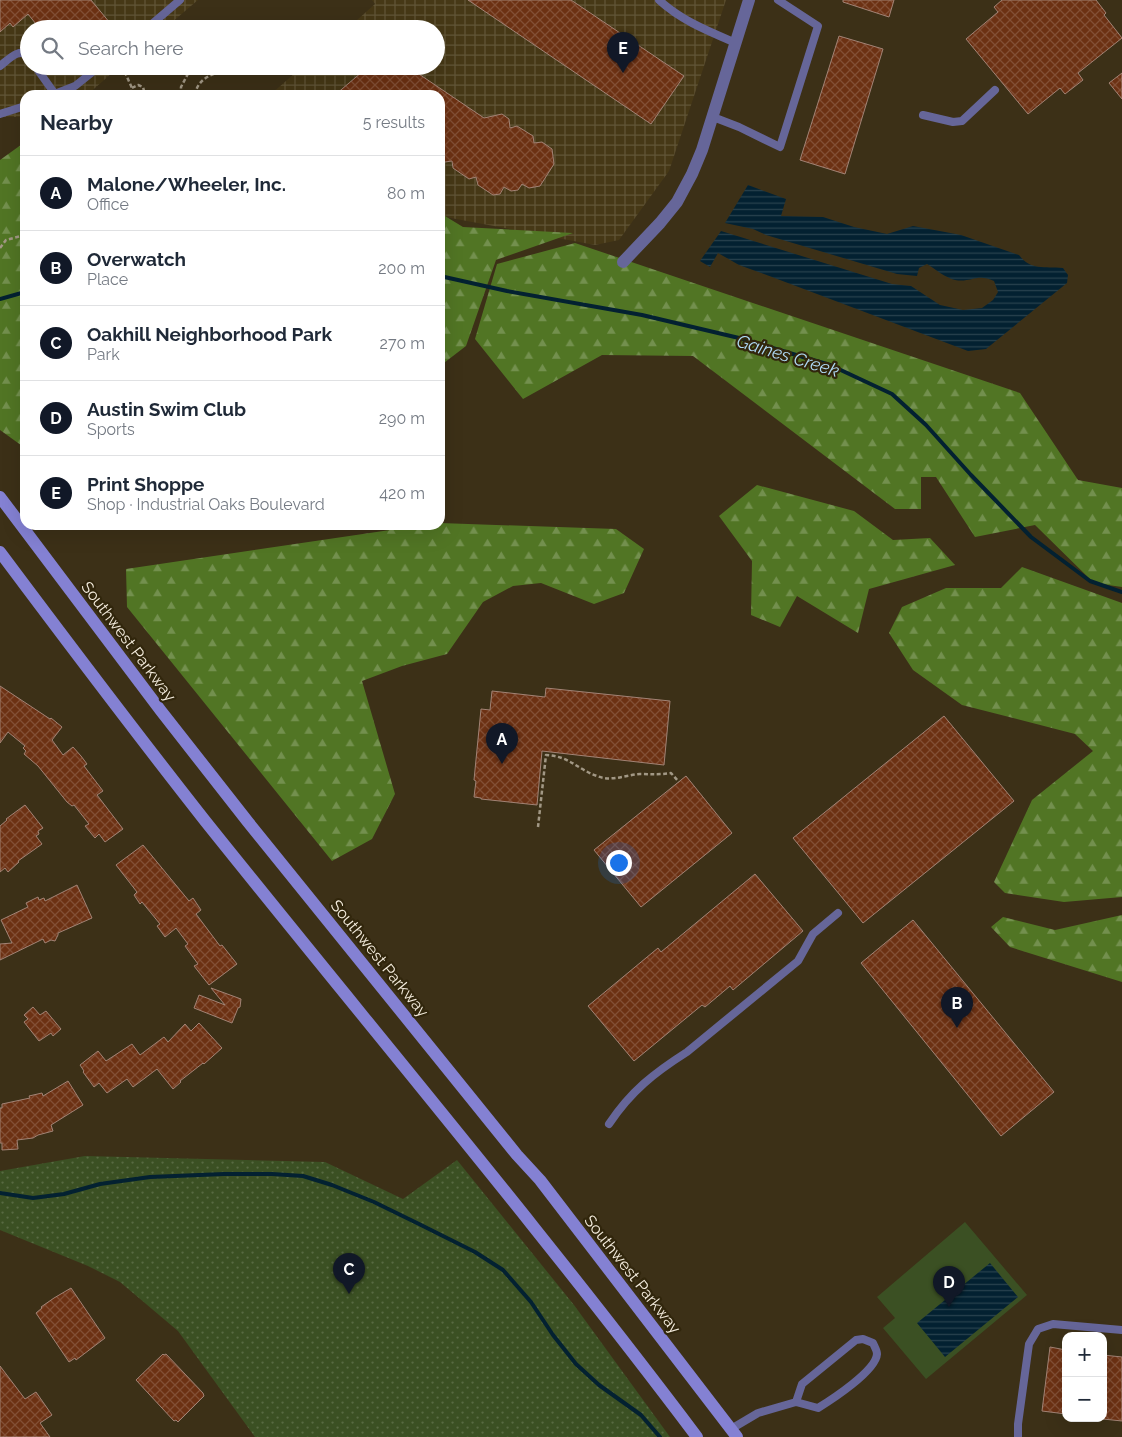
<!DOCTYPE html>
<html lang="en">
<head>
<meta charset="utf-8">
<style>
  body { margin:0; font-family:Raleway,sans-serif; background:#f2f2f3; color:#1f2937 }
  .controls { position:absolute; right:15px; bottom:15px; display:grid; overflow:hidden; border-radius:10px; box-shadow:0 5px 20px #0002 }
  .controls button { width:45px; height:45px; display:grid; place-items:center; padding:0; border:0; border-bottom:1px solid #e0e1e3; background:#fff; color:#1f2937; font:25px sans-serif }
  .you { position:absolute; left:618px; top:862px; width:18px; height:18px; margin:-12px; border:4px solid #fff; border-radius:50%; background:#1a73e8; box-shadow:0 0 0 8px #1a73e833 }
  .badge { display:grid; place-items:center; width:32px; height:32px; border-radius:50%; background:#111827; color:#fff; font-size:16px; font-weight:700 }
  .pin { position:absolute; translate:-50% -41px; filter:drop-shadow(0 1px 2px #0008) }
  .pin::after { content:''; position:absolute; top:26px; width:18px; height:15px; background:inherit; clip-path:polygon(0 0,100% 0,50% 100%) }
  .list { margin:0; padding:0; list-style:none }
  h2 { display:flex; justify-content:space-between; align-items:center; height:65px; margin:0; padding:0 20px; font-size:21px }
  h2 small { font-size:16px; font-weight:400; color:#747a83 }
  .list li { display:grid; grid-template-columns:32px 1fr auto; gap:15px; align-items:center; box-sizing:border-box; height:75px; padding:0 20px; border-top:1px solid #e0e1e3 }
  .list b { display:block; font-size:19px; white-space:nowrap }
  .list p { margin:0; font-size:16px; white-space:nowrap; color:#747a83 }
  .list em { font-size:16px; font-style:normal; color:#747a83 }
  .icon { flex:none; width:28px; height:28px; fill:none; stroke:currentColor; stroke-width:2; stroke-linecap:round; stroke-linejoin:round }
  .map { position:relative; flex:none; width:1122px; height:1437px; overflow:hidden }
  .search { position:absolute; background:#fff; box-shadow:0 5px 20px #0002; left:20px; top:20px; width:425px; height:55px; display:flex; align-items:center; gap:12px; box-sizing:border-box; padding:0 18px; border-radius:28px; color:#747a83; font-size:19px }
  .panel { position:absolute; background:#fff; box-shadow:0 5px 20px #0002; left:20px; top:90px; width:425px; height:440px; border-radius:15px }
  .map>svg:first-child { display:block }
  .industrial { fill:url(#industrial-grid) }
  .forest { fill:url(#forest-firs) }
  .park { fill:url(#park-dots) }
  .pitch { fill:#3b5023 }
  .water { fill:url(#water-rules) }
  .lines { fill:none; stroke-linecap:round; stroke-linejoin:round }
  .stream { stroke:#032131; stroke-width:4 }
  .building { fill:url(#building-cross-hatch); stroke:#a28375 }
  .path { stroke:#a29885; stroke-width:2.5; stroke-dasharray:4 2.5; stroke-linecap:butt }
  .lane { stroke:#669; stroke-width:8 }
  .street { stroke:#669; stroke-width:12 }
  .secondary { stroke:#8481d3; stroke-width:12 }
  .labels { text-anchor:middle; stroke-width:4.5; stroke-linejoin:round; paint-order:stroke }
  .street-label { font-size:16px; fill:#f6eedf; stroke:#31260c }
  .water-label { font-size:18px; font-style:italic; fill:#afd9f5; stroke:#31260c }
</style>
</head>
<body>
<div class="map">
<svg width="1122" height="1437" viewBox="0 0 1122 1437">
  <defs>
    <pattern id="industrial-grid" width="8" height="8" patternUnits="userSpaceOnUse" patternTransform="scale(1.25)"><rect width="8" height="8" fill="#463816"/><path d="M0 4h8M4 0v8" fill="none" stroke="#615537"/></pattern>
    <pattern id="forest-firs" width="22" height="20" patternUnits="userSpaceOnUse" patternTransform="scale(1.25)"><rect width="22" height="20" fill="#517524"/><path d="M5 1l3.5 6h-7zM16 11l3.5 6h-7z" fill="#73904e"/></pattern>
    <pattern id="park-dots" width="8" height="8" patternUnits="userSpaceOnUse" patternTransform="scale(1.25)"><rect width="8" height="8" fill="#3b5023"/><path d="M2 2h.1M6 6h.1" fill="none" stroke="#586a42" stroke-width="1.8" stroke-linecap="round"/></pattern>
    <pattern id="water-rules" width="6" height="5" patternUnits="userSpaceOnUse" patternTransform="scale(1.25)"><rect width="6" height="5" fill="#032131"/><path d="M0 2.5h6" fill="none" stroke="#28424e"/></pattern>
    <pattern id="building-cross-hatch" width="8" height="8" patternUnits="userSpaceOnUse" patternTransform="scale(1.25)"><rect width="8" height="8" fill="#6c3113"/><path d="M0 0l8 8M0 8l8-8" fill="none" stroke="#824f35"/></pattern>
  </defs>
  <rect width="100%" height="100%" fill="#3c3017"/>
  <!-- industrial -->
  <path class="industrial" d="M0 0H198L164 29H29V66H120L87 95H25V117H0Z
    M372 0H726L669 171 619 240 595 245 440 216V95H270L303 66H436V29H347L375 4Z"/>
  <!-- forest -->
  <path class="forest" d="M25 142V448L0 430V160Z
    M440 213 463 227 573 233 496 260 466 346 440 366Z
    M575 243 1020 393 1078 480 1122 488V587L1094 583 1035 525 975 537 936 477H921V509H895L693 356 602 355 523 399 475 339 497 264Z
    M757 485 854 511 893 540 930 538 955 565 869 589 858 633 797 596 780 627 751 615 752 561 719 516Z
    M440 523 616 529 644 549 624 593 594 604 541 583 513 586 483 602 447 654 402 666 362 681 395 794 372 839 332 861 127 607 126 569 424 525H440Z
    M1022 567 1122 603V897L1064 902 1005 893 994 882 1032 800 1093 751 1075 734 962 705 913 670 889 633 902 607 946 588H1001Z
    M1122 915V982L1010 947 991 927 1003 917 1055 930Z"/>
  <!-- park -->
  <path class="park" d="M85 1156 325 1162 403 1199 457 1160 574 1305 670 1437H255L178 1331 120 1282 88 1266 0 1230V1171Z"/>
  <!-- pitch -->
  <path class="pitch" d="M965 1222 1027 1295 926 1379 883 1328 895 1318 877 1297Z"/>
  <!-- water -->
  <path class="water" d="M748 185 786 199 781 216 823 217 854 227 887 234 913 226 961 235 1019 255C1031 271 1044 266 1063 268L1068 275 1067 283 986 349 968 351 772 277 739 265 718 253 710 267 700 261 721 231 892 284 911 286 940 305 963 310 982 308 993 300 998 292 994 281C977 273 971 283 955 280 946 278 935 269 927 264L919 268 917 276 897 274 766 235 753 229 725 223Z
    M990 1263 1018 1297 945 1357 917 1323Z"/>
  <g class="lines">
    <!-- stream -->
    <path class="stream" d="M440 276 507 291 642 315 739 338 830 365 892 394 926 425 971 475 1031 537 1090 581 1122 592
      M0 299 25 292
      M0 1193 33 1198 64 1194 100 1184 150 1177 224 1174H272L303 1176 332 1185 374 1202 419 1224 475 1252 503 1270 531 1302 553 1335 576 1364 599 1385 641 1415 660 1437"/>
  </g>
  <!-- building -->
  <path class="building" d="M0 0H91L115 29H40L28 14 13 27 10 23 0 32Z
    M468 0H571L684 76 651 124Z
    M843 0H894L889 17 843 2Z
    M1002 0H1096L1106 13 1104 15 1122 38 1078 73 1083 80 1065 94 1060 88 1028 114 966 39 998 12 994 7Z
    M839 36 883 49 845 174 800 160Z
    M369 66H407L484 118 502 114 509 119 510 128 517 126 533 136 534 143 542 142 552 149 554 164 540 186 529 188 522 184 518 190 511 191 504 187 500 194 493 195 478 185 476 177 469 179 453 168 452 161 445 162 440 159V95H335Z
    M1122 73V99L1109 83Z
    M0 686 50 719 51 718 62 727 52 740 63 755 73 747 81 756 87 764 84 766 103 791 97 795 123 829 105 842 99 834 95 838 85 826 89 824 74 805 72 806 67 802 38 766 24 754 26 751 23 748 25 746 8 732 0 743Z
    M546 688 670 701 664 765 542 751 537 805 481 799V798L474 797 476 781 474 780 481 709 490 710 492 691 545 697Z
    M944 716 1014 801 863 923 793 838Z
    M686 776 732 833 641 907 594 850Z
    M25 805 43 828 38 831 39 834 36 836 42 844 18 861 19 862 8 872 5 868 0 872V826L7 820 6 819Z
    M143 845 189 901 193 898 201 910 196 914 220 946 222 945 237 964 209 985 194 966 198 964 185 946 188 944 176 928 165 937 157 926 160 924 142 902 140 904 134 895 137 892 116 865Z
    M755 874 803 931 733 990 730 986 705 1007 702 1005 634 1061 588 1006 658 948 661 952Z
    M77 885 92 918 58 933V935L55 941 51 940 45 943 43 939 0 960V944L12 943 1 920 28 907 26 903 38 897 39 900 44 898 45 901Z
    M913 920 1054 1092 1001 1136 861 963Z
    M211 988 241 999 240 1007 238 1008 232 1023 194 1008 199 995 225 1005Z
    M33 1007 40 1015 46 1011 61 1029 53 1036 51 1033 39 1041 24 1022 28 1019 24 1015Z
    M199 1023 222 1048 204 1064 203 1063 180 1081 181 1082 173 1089 157 1069 133 1087 127 1079 107 1093 99 1083 94 1087 83 1072 84 1071 80 1065 98 1051 106 1061 132 1044 140 1055 164 1037 168 1042 185 1024 191 1031Z
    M68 1081 83 1105 51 1125 53 1131 38 1135 33 1138 17 1140 18 1149 2 1150V1143H0V1108H2V1104L30 1098 29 1096 42 1093 43 1096Z
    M71 1288 105 1338 76 1360 75 1358 69 1362 36 1313 42 1308 41 1307 54 1298Z
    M1050 1347 1066 1350V1414L1042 1411Z
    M163 1354 164 1355 166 1354 203 1393 204 1396 178 1422 176 1420 174 1421 136 1380Z
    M1103 1355 1122 1357V1421L1103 1419Z
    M0 1366 25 1399 36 1392 52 1415 40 1423 50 1437H0Z"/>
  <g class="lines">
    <!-- path -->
    <path class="path" d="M266 29 273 21 295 25 297 29
      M122 66 132 88 131 95
      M132 88 138 85 143 87 145 95
      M181 95V87L192 66
      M195 95C198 72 228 70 246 66
      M0 248 6 240 25 235
      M538 827 546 755C569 756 577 769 597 776 611 782 625 775 640 774 651 774 659 775 671 773L679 782"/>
    <!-- lane -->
    <path class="lane" d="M659 0C682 21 708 31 736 43
      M146 29 180 0
      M0 66C8 60 20 46 29 57
      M35 66 55 94
      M52 95 75 86 100 66
      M0 114 25 106
      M923 115 953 122 962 121 995 90
      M713 117 739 127 780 147 818 26 778 0
      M609 1124C631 1091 654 1073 687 1052L798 961 813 934 838 913
      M731 1429 758 1413 796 1402 818 1408C831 1400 876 1371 877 1354 877 1350 874 1346 873 1343L863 1339 856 1340 802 1384 796 1402
      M1018 1437V1424L1029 1344 1038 1329 1053 1324 1122 1330"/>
    <!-- street -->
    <path class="street" d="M623 262 660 223 677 202 692 174 702 150 749 0"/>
    <!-- secondary -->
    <path class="secondary" d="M0 497 161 711 248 822 517 1155 540 1180 737 1437
      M0 552C68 643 136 733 206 822 370 1027 539 1227 697 1437"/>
  </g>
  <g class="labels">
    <!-- street labels -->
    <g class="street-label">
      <text transform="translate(129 641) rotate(53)" y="6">Southwest Parkway</text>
      <text transform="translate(380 958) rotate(51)" y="6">Southwest Parkway</text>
      <text transform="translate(633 1274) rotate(52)" y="6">Southwest Parkway</text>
    </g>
    <!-- water labels -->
    <g class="water-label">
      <text transform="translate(788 356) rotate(17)" y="6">Gaines Creek</text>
    </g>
  </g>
</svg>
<div class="controls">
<button>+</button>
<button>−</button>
</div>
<div class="you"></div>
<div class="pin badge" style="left:502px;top:764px">A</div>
<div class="pin badge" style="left:957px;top:1028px">B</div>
<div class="pin badge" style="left:349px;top:1294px">C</div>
<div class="pin badge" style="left:949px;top:1307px">D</div>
<div class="pin badge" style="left:623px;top:73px">E</div>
<div class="search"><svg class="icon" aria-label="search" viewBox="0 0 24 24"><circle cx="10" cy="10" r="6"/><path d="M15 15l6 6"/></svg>Search here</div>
<section class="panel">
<h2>Nearby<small>5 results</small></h2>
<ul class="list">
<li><span class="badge">A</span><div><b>Malone/Wheeler, Inc.</b><p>Office</p></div><em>80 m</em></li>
<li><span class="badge">B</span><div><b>Overwatch</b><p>Place</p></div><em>200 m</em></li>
<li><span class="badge">C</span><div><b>Oakhill Neighborhood Park</b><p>Park</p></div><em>270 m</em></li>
<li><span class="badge">D</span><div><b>Austin Swim Club</b><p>Sports</p></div><em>290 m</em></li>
<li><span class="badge">E</span><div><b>Print Shoppe</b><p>Shop · Industrial Oaks Boulevard</p></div><em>420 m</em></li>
</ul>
</section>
</div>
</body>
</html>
